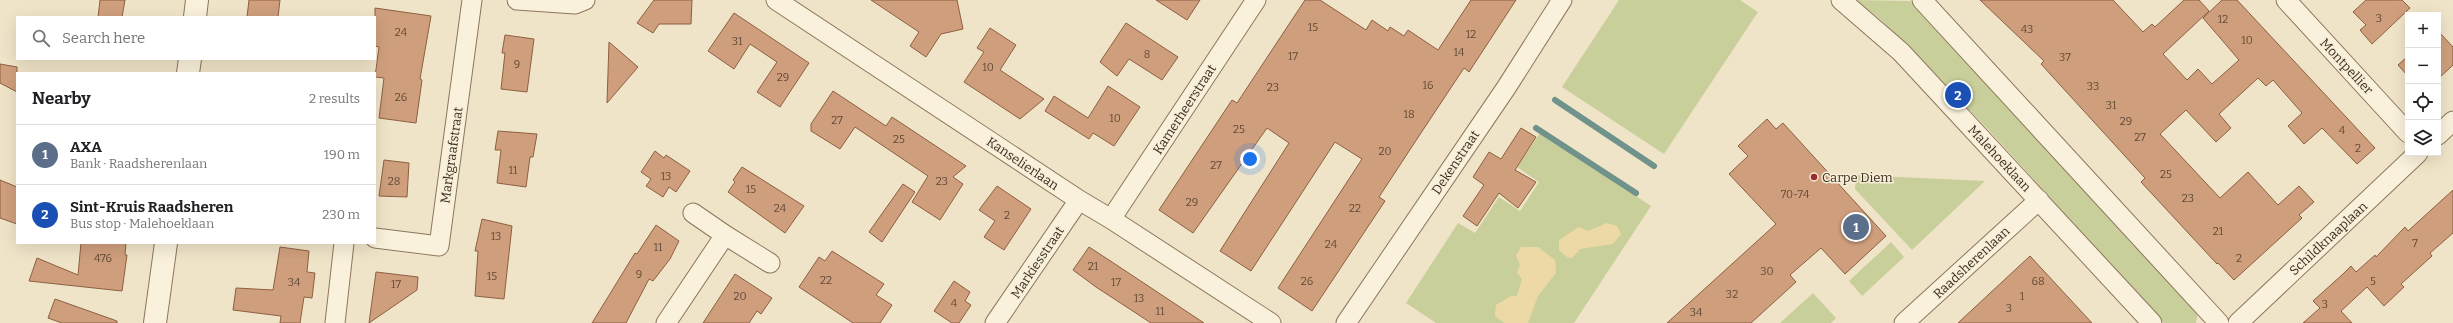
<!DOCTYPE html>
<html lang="en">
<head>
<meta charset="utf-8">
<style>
  body { margin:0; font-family:Bitter,serif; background:#f6f6f6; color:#202124 }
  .controls { position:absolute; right:12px; top:12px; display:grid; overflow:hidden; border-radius:0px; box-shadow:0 4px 16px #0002 }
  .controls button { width:36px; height:36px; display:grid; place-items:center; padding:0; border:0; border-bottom:1px solid #e0e0e0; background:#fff; color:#202124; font:20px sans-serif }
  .you { position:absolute; left:1250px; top:159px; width:14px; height:14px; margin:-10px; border:3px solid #fff; border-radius:50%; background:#1a73e8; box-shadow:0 0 0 6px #1a73e833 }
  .badge { display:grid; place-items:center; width:26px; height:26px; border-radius:50%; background:#2563eb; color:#fff; font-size:13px; font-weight:700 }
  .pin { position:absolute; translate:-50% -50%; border:2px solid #fff; box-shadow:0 1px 4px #0006 }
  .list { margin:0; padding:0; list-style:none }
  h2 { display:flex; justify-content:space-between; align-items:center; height:52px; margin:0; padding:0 16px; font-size:17px }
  h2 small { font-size:13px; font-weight:400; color:#757577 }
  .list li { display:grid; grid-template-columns:26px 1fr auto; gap:12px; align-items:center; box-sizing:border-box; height:60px; padding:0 16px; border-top:1px solid #e0e0e0 }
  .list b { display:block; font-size:15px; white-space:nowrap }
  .list p { margin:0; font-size:13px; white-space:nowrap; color:#757577 }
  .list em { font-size:13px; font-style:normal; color:#757577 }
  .icon { flex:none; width:22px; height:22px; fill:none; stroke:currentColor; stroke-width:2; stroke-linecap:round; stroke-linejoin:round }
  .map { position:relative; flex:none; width:2453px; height:323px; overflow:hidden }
  .search { position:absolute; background:#fff; box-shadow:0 4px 16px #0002; left:16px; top:16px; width:360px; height:44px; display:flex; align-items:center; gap:10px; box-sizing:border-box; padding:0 14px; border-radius:0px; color:#757577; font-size:15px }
  .panel { position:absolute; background:#fff; box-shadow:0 4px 16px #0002; left:16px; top:72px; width:360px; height:172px; border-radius:0px }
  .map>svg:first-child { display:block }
  .green { fill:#c9cf9b }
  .sand { fill:#ecd9a5 }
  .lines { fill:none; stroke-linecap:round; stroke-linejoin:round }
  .stream { stroke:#6f938a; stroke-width:6 }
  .building { fill:#cf9f7d; stroke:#8d5f41 }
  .minor-casing { stroke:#8d765c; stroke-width:21 }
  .tertiary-casing { stroke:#8d765c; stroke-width:24 }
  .minor { stroke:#faf1dc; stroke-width:19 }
  .tertiary { stroke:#faf1dc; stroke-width:22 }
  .poi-dot { fill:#9e2a2b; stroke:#f7eed8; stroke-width:1.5 }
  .labels { text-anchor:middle; stroke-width:3; stroke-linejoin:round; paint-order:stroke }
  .number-label { font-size:11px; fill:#624a37 }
  .street-label { font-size:13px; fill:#3d2e20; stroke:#f7eed8 }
  .poi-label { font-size:13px; fill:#3d2e20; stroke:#f7eed8; text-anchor:start }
</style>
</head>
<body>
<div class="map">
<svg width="2453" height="323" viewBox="0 0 2453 323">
  <rect width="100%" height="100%" fill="#f0e4c8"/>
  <!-- green -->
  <path class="green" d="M1619 0H1740L1758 12 1664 154 1562 87Z
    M1856 0 1910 1 1963 53 2198 312 2196 323H2164L1986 127 1881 20Z
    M1540 133 1651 206 1574 323H1436L1406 303 1458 223 1475 233 1499 197 1520 211 1539 182 1517 167Z
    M1856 175 1985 181 1912 250 1855 189Z
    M1891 242 1904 257 1862 296 1849 281Z
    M1813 293 1836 318 1831 323H1780Z"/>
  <!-- sand -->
  <path class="sand" d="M1607 223 1617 226 1621 234 1613 244 1580 249 1572 258 1567 257 1559 250V240L1579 227 1588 231Z
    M1521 247H1538L1555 260 1556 273 1538 296 1528 323H1504L1495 316 1496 305 1511 296H1517L1522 279 1517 273 1520 265 1516 256Z"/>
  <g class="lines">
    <!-- stream -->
    <path class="stream" d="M1555 100 1654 166
      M1536 128 1636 193"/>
  </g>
  <!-- building -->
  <path class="building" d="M100 0H125L122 17H98Z
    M249 0H280L278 17H247Z
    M654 0H692L691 24H659L653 33 637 23Z
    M871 0H957L963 29 941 34 926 57 910 46 919 32Z
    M1156 0H1200L1187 20Z
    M1305 0H1320L1366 30 1372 20 1388 31 1390 27 1404 36 1408 30 1438 50 1471 0H1516L1469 72 1464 68 1415 142 1379 197 1385 201 1312 311 1278 288 1362 159 1335 142 1251 271 1220 251 1289 143 1267 128 1193 233 1159 210 1232 100 1237 103Z
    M1980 0H2113L2143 32 2152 24 2155 27 2184 0H2199L2209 11 2163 54 2187 80 2198 69 2212 84 2239 60 2203 18 2222 0H2237L2375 148 2357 164 2322 128 2304 144 2288 126 2302 113 2273 80 2266 86 2258 78 2219 114 2231 128 2216 142 2186 110 2160 134 2220 198 2248 172 2278 205 2299 186 2314 202 2299 215 2302 218 2234 280 2218 263 2217 264 2141 182 2145 178 2041 64 2044 61Z
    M2366 0H2402L2410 8 2372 44 2360 30 2366 25 2353 12Z
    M375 8 431 16 420 79 422 80 416 123 379 118 384 78 375 77 379 47 375 46Z
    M734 13 809 63 780 107 757 92 777 62 750 44 734 69 708 51Z
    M1126 23 1178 57 1162 80 1129 59 1117 76 1100 62Z
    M990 28 1016 45 1000 70 1044 99 1020 119 964 82 984 52 977 48Z
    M2438 31 2453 47V65L2438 79Z
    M505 35 534 39 527 92 501 89 505 53H502Z
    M609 42 638 67 607 103Z
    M2408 56V76L2398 65Z
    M0 64 17 67V92L0 83Z
    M1108 86 1140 107 1114 146 1093 133 1089 139 1045 111 1054 96 1088 118Z
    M833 91 886 126 892 117 966 166 953 177 963 184 940 220 912 202 928 176 855 127 840 149 811 131V124Z
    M1767 119 1776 129 1783 123 1886 236 1845 274 1821 248 1790 275 1796 282 1751 323H1667L1776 224 1729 174 1748 156 1738 146Z
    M1521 128 1536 137 1515 170 1536 182 1518 208 1499 193 1477 226 1463 216 1484 185 1473 177 1489 152 1501 159Z
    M498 131 537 134 533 157H530L526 187 497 183 501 150H495Z
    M655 151 664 158 666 155 690 171 676 192 669 187 663 197 646 186 651 179 641 172Z
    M384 160 409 163 407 197 379 196Z
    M742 167 804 206 785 233 728 192 735 182 733 180Z
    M0 180 17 187V224L0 218Z
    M903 184 915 192 882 242 869 232Z
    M997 186 1031 209 1004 250 984 237 995 221 979 210Z
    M2453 190V233L2430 253 2432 256 2401 284 2404 287 2384 306 2367 287 2341 311 2352 323H2303L2320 308 2313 301 2343 274 2351 266 2356 272 2375 255 2376 257 2405 227 2408 231Z
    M482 219 512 226 504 299 475 296 478 251H475Z
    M656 225 679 241 670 259 653 281 649 279 626 323H592L635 253 637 254Z
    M81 243H126L125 255H127L122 291 29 281 37 258 78 275Z
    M280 247 309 251 307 272 315 273 312 298 304 297 300 323H280L281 316 233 310 236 288 273 290Z
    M1089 247 1112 262 1204 323H1151L1096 287 1073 270Z
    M832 251 884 284 876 295 892 305 880 323H853L799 287 819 257 825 261Z
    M2030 256 2092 323H1958L1988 295Z
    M376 272 418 277 417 290 369 323Z
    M735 274 772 298 761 314 757 311 749 323H703Z
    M954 281 970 292 965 301 971 305 959 323H952L934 311Z
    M55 299 117 321V323H62L48 318Z"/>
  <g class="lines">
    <!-- minor casing -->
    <g class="minor-casing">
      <path id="minor" d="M517 0 575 4 585 0
        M776 0 1079 200 1111 219 1271 323
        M1841 0 1901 52 2152 323
        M1922 0 2219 323
        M2286 0 2408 133
        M2438 135 2453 121
        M1111 219 1256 0
        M725 235 770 263
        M375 238 439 246 472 0
        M335 323 344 243
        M666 323 725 235 693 213
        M995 323 1079 200
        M1346 323 1506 88 1562 0
        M1904 323 2039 200
        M2238 323 2418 153"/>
    </g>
    <!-- tertiary casing -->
    <g class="tertiary-casing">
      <path id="tertiary" d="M195 17 197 0
        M188 73 190 59
        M155 323 166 243"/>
    </g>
    <!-- minor -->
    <use href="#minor" class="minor"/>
    <!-- tertiary -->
    <use href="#tertiary" class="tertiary"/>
  </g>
  <!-- markers -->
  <circle class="poi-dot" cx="1814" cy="177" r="4"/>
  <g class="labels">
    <!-- number labels -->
    <g class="number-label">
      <text x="2379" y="22">3</text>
      <text x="2223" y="23">12</text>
      <text x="1313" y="31">15</text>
      <text x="2027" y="33">43</text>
      <text x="401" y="36">24</text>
      <text x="1471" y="38">12</text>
      <text x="2247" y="44">10</text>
      <text x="737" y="45">31</text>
      <text x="1459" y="56">14</text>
      <text x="1147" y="58">8</text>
      <text x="1293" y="60">17</text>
      <text x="2065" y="61">37</text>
      <text x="517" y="68">9</text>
      <text x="988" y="71">10</text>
      <text x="783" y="81">29</text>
      <text x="1428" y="89">16</text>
      <text x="2093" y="90">33</text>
      <text x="1273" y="91">23</text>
      <text x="401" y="101">26</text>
      <text x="2111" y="109">31</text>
      <text x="1409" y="118">18</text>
      <text x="1115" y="122">10</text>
      <text x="837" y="124">27</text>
      <text x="2126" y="125">29</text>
      <text x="1239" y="133">25</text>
      <text x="2342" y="134">4</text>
      <text x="2140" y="141">27</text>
      <text x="899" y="143">25</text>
      <text x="2358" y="152">2</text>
      <text x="1385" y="155">20</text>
      <text x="1216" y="169">27</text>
      <text x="513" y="174">11</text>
      <text x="2166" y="178">25</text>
      <text x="666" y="180">13</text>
      <text x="394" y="185">28</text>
      <text x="942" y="185">23</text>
      <text x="751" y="193">15</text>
      <text x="1795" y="198">70-74</text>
      <text x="2188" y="202">23</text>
      <text x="1192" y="206">29</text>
      <text x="780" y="212">24</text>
      <text x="1355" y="212">22</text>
      <text x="1007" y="219">2</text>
      <text x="2218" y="235">21</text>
      <text x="496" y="240">13</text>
      <text x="2415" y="247">7</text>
      <text x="1331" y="248">24</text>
      <text x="658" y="251">11</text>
      <text x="103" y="262">476</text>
      <text x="2239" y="262">2</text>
      <text x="1093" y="270">21</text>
      <text x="1767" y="275">30</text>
      <text x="639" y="278">9</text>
      <text x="492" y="280">15</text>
      <text x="826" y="284">22</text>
      <text x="1307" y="285">26</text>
      <text x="2038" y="285">68</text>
      <text x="2373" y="285">5</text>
      <text x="294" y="286">34</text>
      <text x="1116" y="286">17</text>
      <text x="396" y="288">17</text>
      <text x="1732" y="298">32</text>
      <text x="740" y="300">20</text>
      <text x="2022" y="300">1</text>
      <text x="1139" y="302">13</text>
      <text x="954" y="307">4</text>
      <text x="2325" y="308">3</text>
      <text x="2009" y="312">3</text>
      <text x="1160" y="315">11</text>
      <text x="1696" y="316">34</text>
    </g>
    <!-- street labels -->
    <g class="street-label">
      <text transform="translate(2347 66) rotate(47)" y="5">Montpellier</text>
      <text transform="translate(1184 109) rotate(-57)" y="5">Kamerheerstraat</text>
      <text transform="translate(451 155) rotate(-82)" y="5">Markgraafstraat</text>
      <text transform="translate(2000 158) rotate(47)" y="5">Malehoeklaan</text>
      <text transform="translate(1455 162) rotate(-56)" y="5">Dekenstraat</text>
      <text transform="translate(1023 163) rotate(34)" y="5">Kanselierlaan</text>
      <text transform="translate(2328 238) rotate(-43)" y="5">Schildknaaplaan</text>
      <text transform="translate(1037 262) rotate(-56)" y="5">Markiesstraat</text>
      <text transform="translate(1971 262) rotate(-43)" y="5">Raadsherenlaan</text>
    </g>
    <!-- poi labels -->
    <g class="poi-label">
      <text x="1822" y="182">Carpe Diem</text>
    </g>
  </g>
</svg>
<div class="controls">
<button>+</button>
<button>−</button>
<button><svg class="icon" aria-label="locate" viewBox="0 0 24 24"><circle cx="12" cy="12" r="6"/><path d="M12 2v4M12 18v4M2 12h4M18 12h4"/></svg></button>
<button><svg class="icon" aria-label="layers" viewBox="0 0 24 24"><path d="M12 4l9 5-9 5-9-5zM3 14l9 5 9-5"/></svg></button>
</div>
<div class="you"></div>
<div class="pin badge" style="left:1856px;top:227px;background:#5c6f8a">1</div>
<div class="pin badge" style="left:1958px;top:95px;background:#1a4fb4">2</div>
<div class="search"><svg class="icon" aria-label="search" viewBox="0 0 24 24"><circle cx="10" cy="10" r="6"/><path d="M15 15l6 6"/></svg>Search here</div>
<section class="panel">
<h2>Nearby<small>2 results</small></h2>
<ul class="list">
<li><span class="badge" style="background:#5c6f8a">1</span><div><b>AXA</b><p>Bank · Raadsherenlaan</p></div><em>190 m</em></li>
<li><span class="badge" style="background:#1a4fb4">2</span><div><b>Sint-Kruis Raadsheren</b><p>Bus stop · Malehoeklaan</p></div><em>230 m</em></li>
</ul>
</section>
</div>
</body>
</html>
